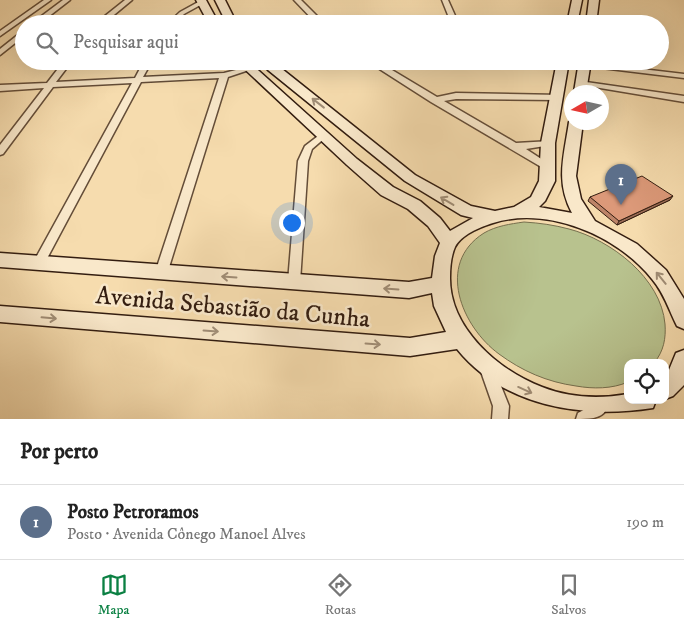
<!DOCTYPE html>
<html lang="pt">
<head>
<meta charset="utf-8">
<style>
  body { margin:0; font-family:"IM FELL DW Pica",serif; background:#f6f6f6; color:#222 }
  .controls { position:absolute; right:15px; bottom:15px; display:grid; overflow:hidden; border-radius:10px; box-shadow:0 5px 20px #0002 }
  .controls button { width:45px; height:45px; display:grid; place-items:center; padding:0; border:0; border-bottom:1px solid #e0e0e0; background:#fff; color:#222; font:25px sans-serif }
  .compass { position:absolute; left:564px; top:85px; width:45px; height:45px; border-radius:50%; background:#fff; box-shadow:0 5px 20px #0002; rotate:261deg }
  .you { position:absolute; left:291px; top:222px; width:18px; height:18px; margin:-12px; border:4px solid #fff; border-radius:50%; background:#1a73e8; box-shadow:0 0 0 8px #1a73e833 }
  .badge { display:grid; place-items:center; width:32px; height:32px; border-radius:50%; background:#0b8043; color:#fff; font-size:16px; font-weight:700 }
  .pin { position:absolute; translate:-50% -41px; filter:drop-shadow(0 1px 2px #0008) }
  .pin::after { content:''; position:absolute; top:26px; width:18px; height:15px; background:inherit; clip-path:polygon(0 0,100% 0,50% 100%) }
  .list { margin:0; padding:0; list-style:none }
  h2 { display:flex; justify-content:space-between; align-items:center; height:65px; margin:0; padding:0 20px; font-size:21px }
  h2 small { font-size:16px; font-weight:400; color:#767676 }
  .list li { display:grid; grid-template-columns:32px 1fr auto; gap:15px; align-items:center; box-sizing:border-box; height:75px; padding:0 20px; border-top:1px solid #e0e0e0 }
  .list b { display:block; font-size:19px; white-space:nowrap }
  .list p { margin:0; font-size:16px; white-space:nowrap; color:#767676 }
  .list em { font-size:16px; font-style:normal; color:#767676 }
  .icon { flex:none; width:28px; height:28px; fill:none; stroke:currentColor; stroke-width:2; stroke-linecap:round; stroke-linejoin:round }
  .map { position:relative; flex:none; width:684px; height:419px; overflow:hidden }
  .search { position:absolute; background:#fff; box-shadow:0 5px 20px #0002; left:15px; right:15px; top:15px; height:55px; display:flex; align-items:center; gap:12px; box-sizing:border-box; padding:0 18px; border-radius:28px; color:#767676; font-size:19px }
  .sheet { height:140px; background:#fff }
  nav { display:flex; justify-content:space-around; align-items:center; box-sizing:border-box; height:70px; border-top:1px solid #e0e0e0; background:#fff; font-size:14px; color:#767676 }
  nav a { display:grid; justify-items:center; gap:2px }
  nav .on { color:#0b8043 }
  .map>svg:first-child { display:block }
  .green { fill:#b8c28e; stroke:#76704f }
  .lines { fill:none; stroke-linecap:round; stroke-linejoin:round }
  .street-casing { stroke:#644d38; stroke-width:3 }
  .secondary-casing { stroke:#331d10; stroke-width:3 }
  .street { fill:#f9e8ca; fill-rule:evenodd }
  .secondary { fill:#f9e8ca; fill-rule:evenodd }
  .wall { fill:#bd8468; stroke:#331d10 }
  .shaded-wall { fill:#9a6b55; stroke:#331d10 }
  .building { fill:#dc9979; stroke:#331d10 }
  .oneway { stroke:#a08d76 }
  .labels { text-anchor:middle; stroke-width:5; stroke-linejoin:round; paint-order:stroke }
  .near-street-label { font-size:25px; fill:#331d10; stroke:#f9e8ca }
</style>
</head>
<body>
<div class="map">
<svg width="684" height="419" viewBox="0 0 684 419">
  <rect width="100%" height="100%" fill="#f6dcae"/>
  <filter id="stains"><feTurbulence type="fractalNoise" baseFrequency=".004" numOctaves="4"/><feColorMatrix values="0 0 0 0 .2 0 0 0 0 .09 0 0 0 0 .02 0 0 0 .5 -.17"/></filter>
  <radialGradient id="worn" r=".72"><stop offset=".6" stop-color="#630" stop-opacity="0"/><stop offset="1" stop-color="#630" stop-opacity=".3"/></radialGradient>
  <!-- green -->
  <path class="green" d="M524 222C540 223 554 225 569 229 611 240 661 278 665 324 666 338 664 351 654 363H628V382C612 389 593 389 576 386 547 382 522 371 499 354 462 327 435 264 484 233 496 226 510 224 524 222Z"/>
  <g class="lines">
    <!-- street casing -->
    <g class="street-casing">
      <path id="street" d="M44 0H51L0 36V31Z
        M63 0H70L39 24H31Z
        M125 0H132L103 24H95Z
        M202 0 205 2 204 3 184 14 174 24H167L180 12Z
        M294 0H301L323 22 450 20 442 0H448L457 20C477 20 563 15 575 23L317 24Z
        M24 30V36L0 55V49Z
        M64 61H72L56 82 135 78 144 61H152L143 77 224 73 248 67 252 69 228 77 166 277 161 278 156 277 155 273 219 78 141 82 43 266 39 268 35 266 33 263 132 83 53 87 3 154 0 155V145L44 88 0 91V85L47 83Z
        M278 61H288L275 70H269V66Z
        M367 61H377L437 97 456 93 561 95 562 97 558 100 456 99 444 101 516 143 551 141 553 143 551 145 526 149 552 166 547 169 543 168 431 102Z
        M582 62 684 74V78L585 66H582Z
        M579 81 684 96V102L582 85 578 83Z
        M322 133 327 136 312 149 308 161 300 282 299 286 294 287 289 286 288 282 298 161 305 146Z
        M486 359 491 361 509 406 508 419H492L493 406 479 366 481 361Z
        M598 402 604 404 606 410C601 419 588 419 576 419L578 413Z"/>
    </g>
    <!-- secondary casing -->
    <g class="secondary-casing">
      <path id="secondary" d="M196 0H206L219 24H209Z
        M215 0H225L237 24H227Z
        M572 0H582L577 24H567Z
        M589 0H599L596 24H586Z
        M236 61H248L357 159 393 187 420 201 440 218 450 231 473 218 461 215 405 181 268 70 260 61H272L415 175 471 206 495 211 514 207 531 197 539 181 541 143 557 61H569L555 143V181L545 201 539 207 572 213C555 181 564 156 569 122L572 119V122H583L576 176 581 199 595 221 637 244 666 270 684 299V329L677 326C669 310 664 293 652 279 617 235 547 206 493 223 480 227 461 235 455 247 451 256 450 268 450 277 449 328 498 370 542 387 570 398 599 399 628 394V400H656L653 408C582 419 504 407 457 349L410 356 0 322V306L410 338 446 332 434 306 432 293 409 298 0 267V253L409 282 432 278 435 256 440 243 428 226 408 209 381 195 347 165Z
        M579 61H591L586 92H574Z
        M684 350V385L673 396 665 399V373L669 370 676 353Z"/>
    </g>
    <!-- street -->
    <use href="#street" class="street"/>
    <!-- secondary -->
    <use href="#secondary" class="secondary"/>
  </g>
  <!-- wall -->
  <path class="wall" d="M590 197 670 200 617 225 588 201Z"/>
  <!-- shaded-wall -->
  <path class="shaded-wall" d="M673 196 670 200 617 225 619 221Z"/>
  <!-- building -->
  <path class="building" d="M642 176 673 196 619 221 590 197Z"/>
  <!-- one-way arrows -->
  <defs><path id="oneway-shaft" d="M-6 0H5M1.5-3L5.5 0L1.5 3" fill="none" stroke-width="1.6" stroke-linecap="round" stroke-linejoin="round" transform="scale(1.25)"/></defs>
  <g class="oneway">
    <use href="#oneway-shaft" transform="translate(318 103) rotate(-142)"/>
    <use href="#oneway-shaft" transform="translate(447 201) rotate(-149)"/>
    <use href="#oneway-shaft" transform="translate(229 277) rotate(-176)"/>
    <use href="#oneway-shaft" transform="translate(661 278) rotate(-129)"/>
    <use href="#oneway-shaft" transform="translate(391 289) rotate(-176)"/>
    <use href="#oneway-shaft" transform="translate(49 318) rotate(5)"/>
    <use href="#oneway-shaft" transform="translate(211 331) rotate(4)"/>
    <use href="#oneway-shaft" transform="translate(373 344) rotate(4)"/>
    <use href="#oneway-shaft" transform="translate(525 390) rotate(24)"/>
  </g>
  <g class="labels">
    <!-- near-street labels -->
    <g class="near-street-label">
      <text transform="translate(233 306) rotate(5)" y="9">Avenida Sebastião da Cunha</text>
    </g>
  </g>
  <rect width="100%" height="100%" filter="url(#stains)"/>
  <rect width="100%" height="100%" fill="url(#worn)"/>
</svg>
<div class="controls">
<button><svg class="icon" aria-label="locate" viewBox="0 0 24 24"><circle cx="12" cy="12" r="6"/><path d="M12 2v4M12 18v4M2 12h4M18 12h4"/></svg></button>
</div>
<svg class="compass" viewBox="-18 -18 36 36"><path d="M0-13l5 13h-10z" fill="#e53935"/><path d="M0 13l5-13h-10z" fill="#767676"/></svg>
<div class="you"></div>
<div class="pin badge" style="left:621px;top:205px;background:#5c6f8a">1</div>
<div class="search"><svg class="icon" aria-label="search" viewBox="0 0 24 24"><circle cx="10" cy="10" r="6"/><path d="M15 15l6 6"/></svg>Pesquisar aqui</div>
</div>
<section class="sheet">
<h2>Por perto<small></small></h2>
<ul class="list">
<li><span class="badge" style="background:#5c6f8a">1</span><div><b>Posto Petroramos</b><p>Posto · Avenida Cônego Manoel Alves</p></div><em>190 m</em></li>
</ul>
</section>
<nav>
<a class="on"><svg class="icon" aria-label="map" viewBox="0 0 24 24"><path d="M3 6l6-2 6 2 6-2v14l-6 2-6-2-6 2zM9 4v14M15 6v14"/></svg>Mapa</a>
<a><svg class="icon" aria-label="directions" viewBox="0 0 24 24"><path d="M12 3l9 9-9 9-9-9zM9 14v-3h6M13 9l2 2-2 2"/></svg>Rotas</a>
<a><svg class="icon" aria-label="saved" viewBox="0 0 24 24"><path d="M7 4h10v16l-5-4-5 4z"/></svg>Salvos</a>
</nav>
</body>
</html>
